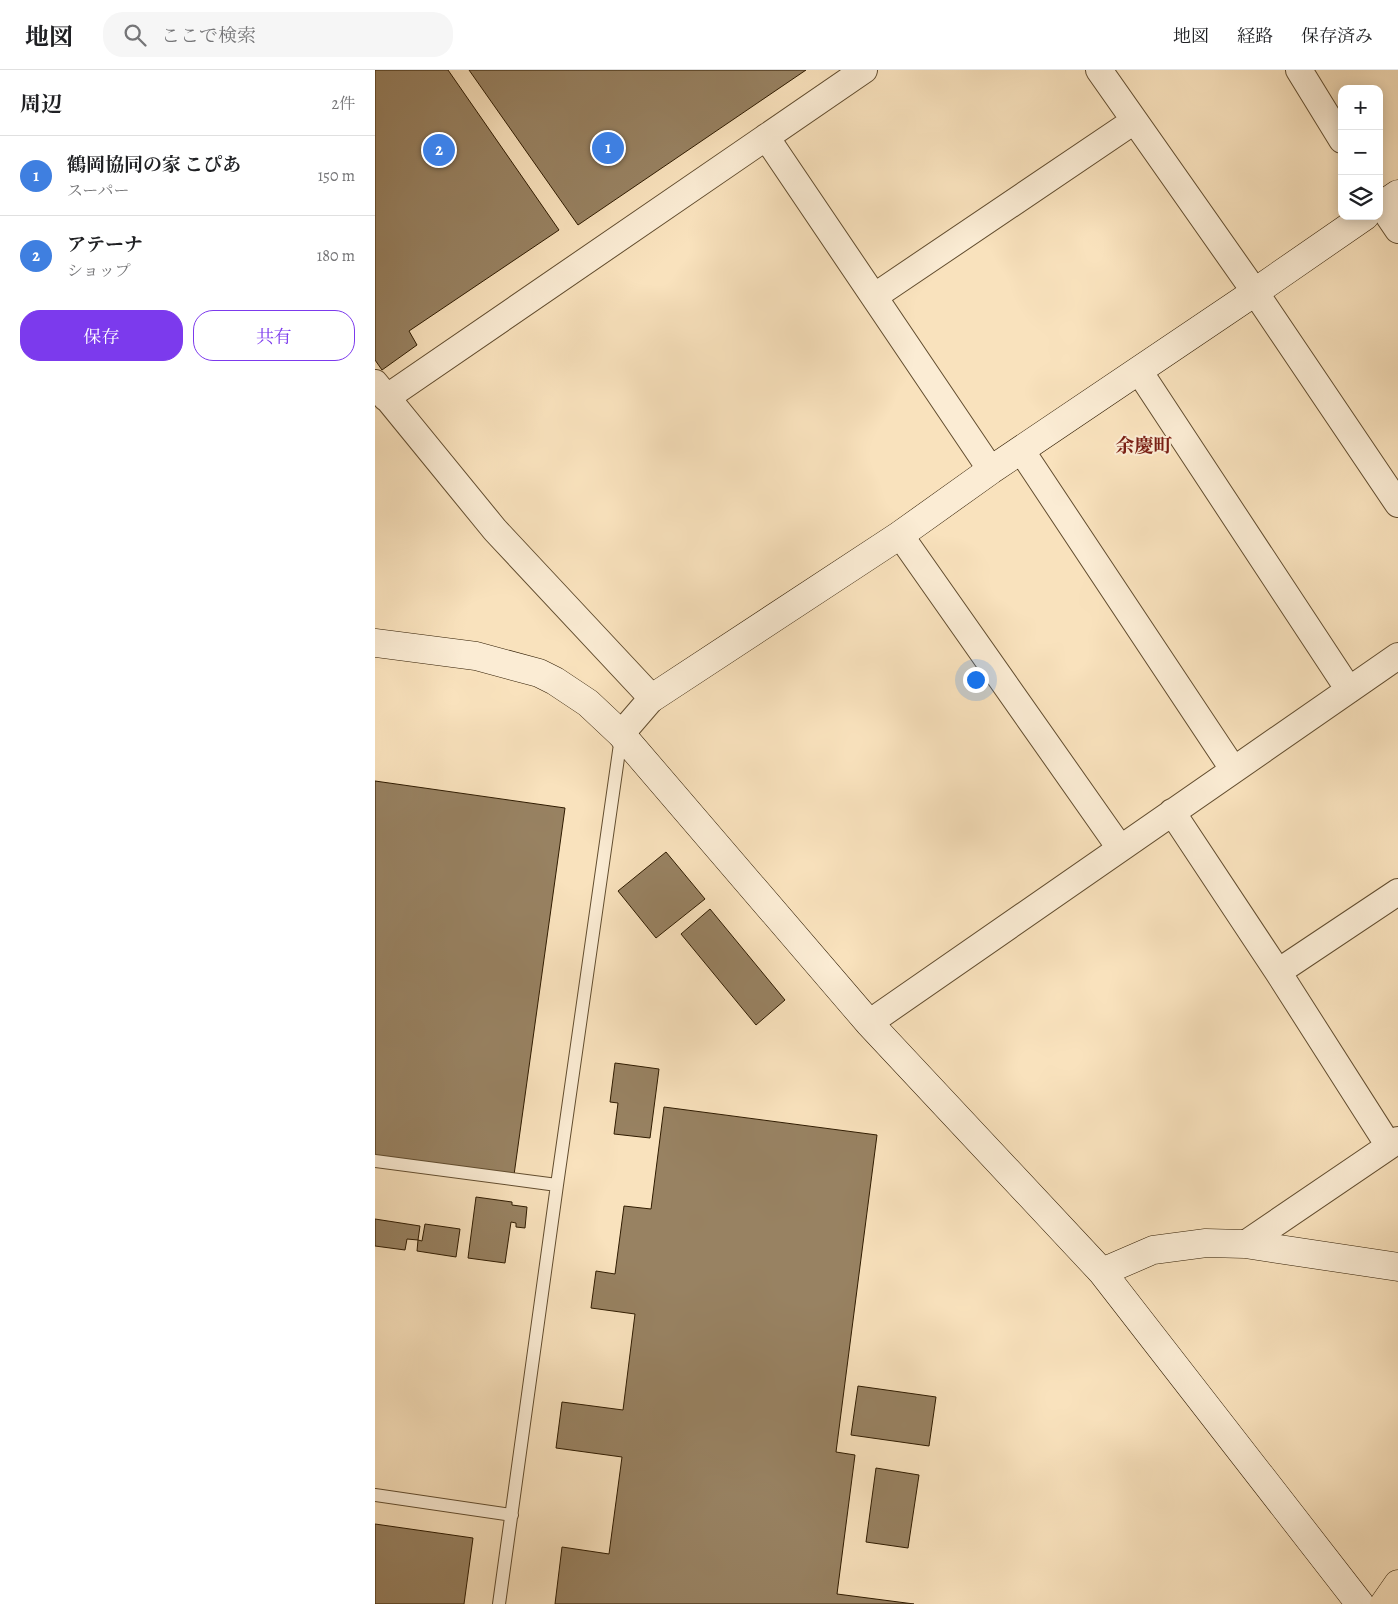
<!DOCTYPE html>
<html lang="ja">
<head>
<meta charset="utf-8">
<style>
  body { margin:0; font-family:Alegreya,"Noto Serif JP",serif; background:#f6f6f6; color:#202124 }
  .controls { position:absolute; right:15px; top:15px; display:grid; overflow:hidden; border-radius:10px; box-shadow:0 2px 12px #0003 }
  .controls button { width:45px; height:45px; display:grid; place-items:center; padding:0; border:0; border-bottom:1px solid #e0e0e0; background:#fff; color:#202124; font:25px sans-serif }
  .you { position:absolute; left:600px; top:609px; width:18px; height:18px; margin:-12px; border:4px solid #fff; border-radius:50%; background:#1a73e8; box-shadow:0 0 0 8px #1a73e833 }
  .badge { display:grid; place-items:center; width:32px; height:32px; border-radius:50%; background:#7c3aed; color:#fff; font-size:16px; font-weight:700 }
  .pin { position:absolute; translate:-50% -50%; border:2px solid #fff; box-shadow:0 1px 5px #0006 }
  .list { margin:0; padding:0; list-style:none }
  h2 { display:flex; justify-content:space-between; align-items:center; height:65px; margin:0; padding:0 20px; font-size:21px }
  h2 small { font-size:16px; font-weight:400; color:#757577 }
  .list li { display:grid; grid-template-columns:32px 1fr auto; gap:15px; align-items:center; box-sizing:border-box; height:80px; padding:0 20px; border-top:1px solid #e0e0e0 }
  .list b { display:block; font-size:19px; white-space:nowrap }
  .list p { margin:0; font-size:16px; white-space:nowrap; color:#757577 }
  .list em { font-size:16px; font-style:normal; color:#757577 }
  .actions { display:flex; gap:10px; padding:15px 20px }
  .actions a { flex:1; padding:11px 0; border:1px solid #7c3aed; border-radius:20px; text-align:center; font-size:18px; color:#7c3aed }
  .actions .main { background:#7c3aed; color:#fff }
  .icon { flex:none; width:28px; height:28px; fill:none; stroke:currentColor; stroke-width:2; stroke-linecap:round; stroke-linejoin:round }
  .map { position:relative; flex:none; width:1023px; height:1534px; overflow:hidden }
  header { display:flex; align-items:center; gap:30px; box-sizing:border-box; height:70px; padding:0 25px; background:#fff; border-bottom:1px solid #e0e0e0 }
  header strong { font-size:24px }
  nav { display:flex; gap:28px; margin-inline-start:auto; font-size:18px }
  .search { width:350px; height:45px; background:#f6f6f6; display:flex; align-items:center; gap:12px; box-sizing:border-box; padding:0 18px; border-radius:20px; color:#757577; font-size:19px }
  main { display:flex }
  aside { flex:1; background:#fff }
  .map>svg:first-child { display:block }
  .building { fill:#988262; stroke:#2f1b00 }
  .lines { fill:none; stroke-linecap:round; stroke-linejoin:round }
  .lane-casing { stroke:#624d2f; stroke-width:14 }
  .street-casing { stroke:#624d2f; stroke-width:28 }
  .secondary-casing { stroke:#2f1b00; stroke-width:29 }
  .highway-casing { stroke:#2f1b00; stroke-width:29 }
  .lane { stroke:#fbecd4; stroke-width:12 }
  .street { stroke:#fbecd4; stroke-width:26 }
  .secondary { stroke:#fbecd4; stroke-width:28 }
  .highway { stroke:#f9e2bd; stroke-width:28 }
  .labels { text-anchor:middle; stroke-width:4; stroke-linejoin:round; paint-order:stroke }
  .neighbourhood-label { font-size:19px; font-weight:bold; fill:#7a1f14; stroke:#fbecd4 }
</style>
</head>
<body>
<header>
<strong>地図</strong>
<div class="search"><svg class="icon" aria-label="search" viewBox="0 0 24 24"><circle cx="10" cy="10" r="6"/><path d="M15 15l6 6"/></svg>ここで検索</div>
<nav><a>地図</a><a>経路</a><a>保存済み</a></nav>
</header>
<main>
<aside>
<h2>周辺<small>2件</small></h2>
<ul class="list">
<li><span class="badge" style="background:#3f7fe0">1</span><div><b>鶴岡協同の家 こぴあ</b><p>スーパー</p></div><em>150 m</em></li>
<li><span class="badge" style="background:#3f7fe0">2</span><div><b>アテーナ</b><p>ショップ</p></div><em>180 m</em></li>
</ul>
<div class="actions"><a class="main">保存</a><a>共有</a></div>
</aside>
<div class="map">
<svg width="1023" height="1534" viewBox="0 0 1023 1534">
  <rect width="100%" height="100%" fill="#f9e2bd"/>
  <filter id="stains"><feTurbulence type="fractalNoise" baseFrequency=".004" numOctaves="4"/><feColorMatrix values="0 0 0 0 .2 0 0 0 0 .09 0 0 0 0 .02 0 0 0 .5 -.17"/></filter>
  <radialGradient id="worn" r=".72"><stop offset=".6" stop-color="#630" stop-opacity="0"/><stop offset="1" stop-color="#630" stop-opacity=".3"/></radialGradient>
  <!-- building -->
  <path class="building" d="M0 0H73L184 160 34 261 42 275 7 300 0 290Z
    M94 0H431L203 155Z
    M0 711 190 738 139 1105 0 1086Z
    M291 782 330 829 281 868 243 821Z
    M335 839 410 930 381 955 306 864Z
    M240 993 284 999 275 1068 239 1064 243 1033 235 1032Z
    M289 1037 502 1065 461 1382 480 1385 462 1524 539 1534H180L187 1477 234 1484 247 1387 181 1378 187 1332 248 1340 260 1244 216 1238 221 1201 240 1204 249 1136 276 1139Z
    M101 1127 137 1132V1135L152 1137 150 1158 141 1157V1153L136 1152 130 1193 93 1188Z
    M0 1149 45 1156 43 1170 32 1169 30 1180 0 1176Z
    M50 1154 85 1159 81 1187 42 1181 43 1170 47 1171Z
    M483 1316 561 1327 554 1376 476 1365Z
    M501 1398 544 1405 533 1478 491 1472Z
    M0 1454 98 1468 89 1534H0Z"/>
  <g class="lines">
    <!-- lane casing -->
    <g class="lane-casing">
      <path id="lane" d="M0 1091 182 1115
        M0 1425 137 1445
        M124 1534 182 1115 246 667"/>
    </g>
    <!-- street casing -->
    <g class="street-casing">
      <path id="street" d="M724 0 880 222 1023 434
        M924 0 967 70
        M391 67 616 400
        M1004 132 1023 160
        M500 226 759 51
        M764 301 974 620
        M0 313 120 460 277 628 246 664
        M11 328 489 0
        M646 380 858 699
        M525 465 745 778
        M797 742 903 902 1014 1076
        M903 902 1023 822
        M494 953 1023 586
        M870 1174 1023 1070"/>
    </g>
    <!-- secondary casing -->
    <g class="secondary-casing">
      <path id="secondary" d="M1004 137 1023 124
        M0 573 101 586 164 603 180 611 213 633 246 664 494 953 727 1202 985 1534
        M277 628 525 465 616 400 880 222 990 146
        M727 1202 778 1180 831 1173 870 1174 1023 1197"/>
    </g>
    <!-- highway casing -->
    <g class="highway-casing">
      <path id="highway" d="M1009 1534 1023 1514"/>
    </g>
    <!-- lane -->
    <use href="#lane" class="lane"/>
    <!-- street -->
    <use href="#street" class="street"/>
    <!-- secondary -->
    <use href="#secondary" class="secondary"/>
    <!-- highway -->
    <use href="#highway" class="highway"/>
  </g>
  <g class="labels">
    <!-- neighbourhood labels -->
    <g class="neighbourhood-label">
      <text x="769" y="382">余慶町</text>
    </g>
  </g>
  <rect width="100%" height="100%" filter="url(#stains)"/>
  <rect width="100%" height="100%" fill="url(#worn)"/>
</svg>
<div class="controls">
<button>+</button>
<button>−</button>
<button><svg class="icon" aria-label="layers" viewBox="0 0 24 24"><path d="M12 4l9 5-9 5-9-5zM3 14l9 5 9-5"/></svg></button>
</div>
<div class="you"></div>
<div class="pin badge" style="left:233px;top:78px;background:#3f7fe0">1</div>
<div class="pin badge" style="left:64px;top:80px;background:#3f7fe0">2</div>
</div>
</main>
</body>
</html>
